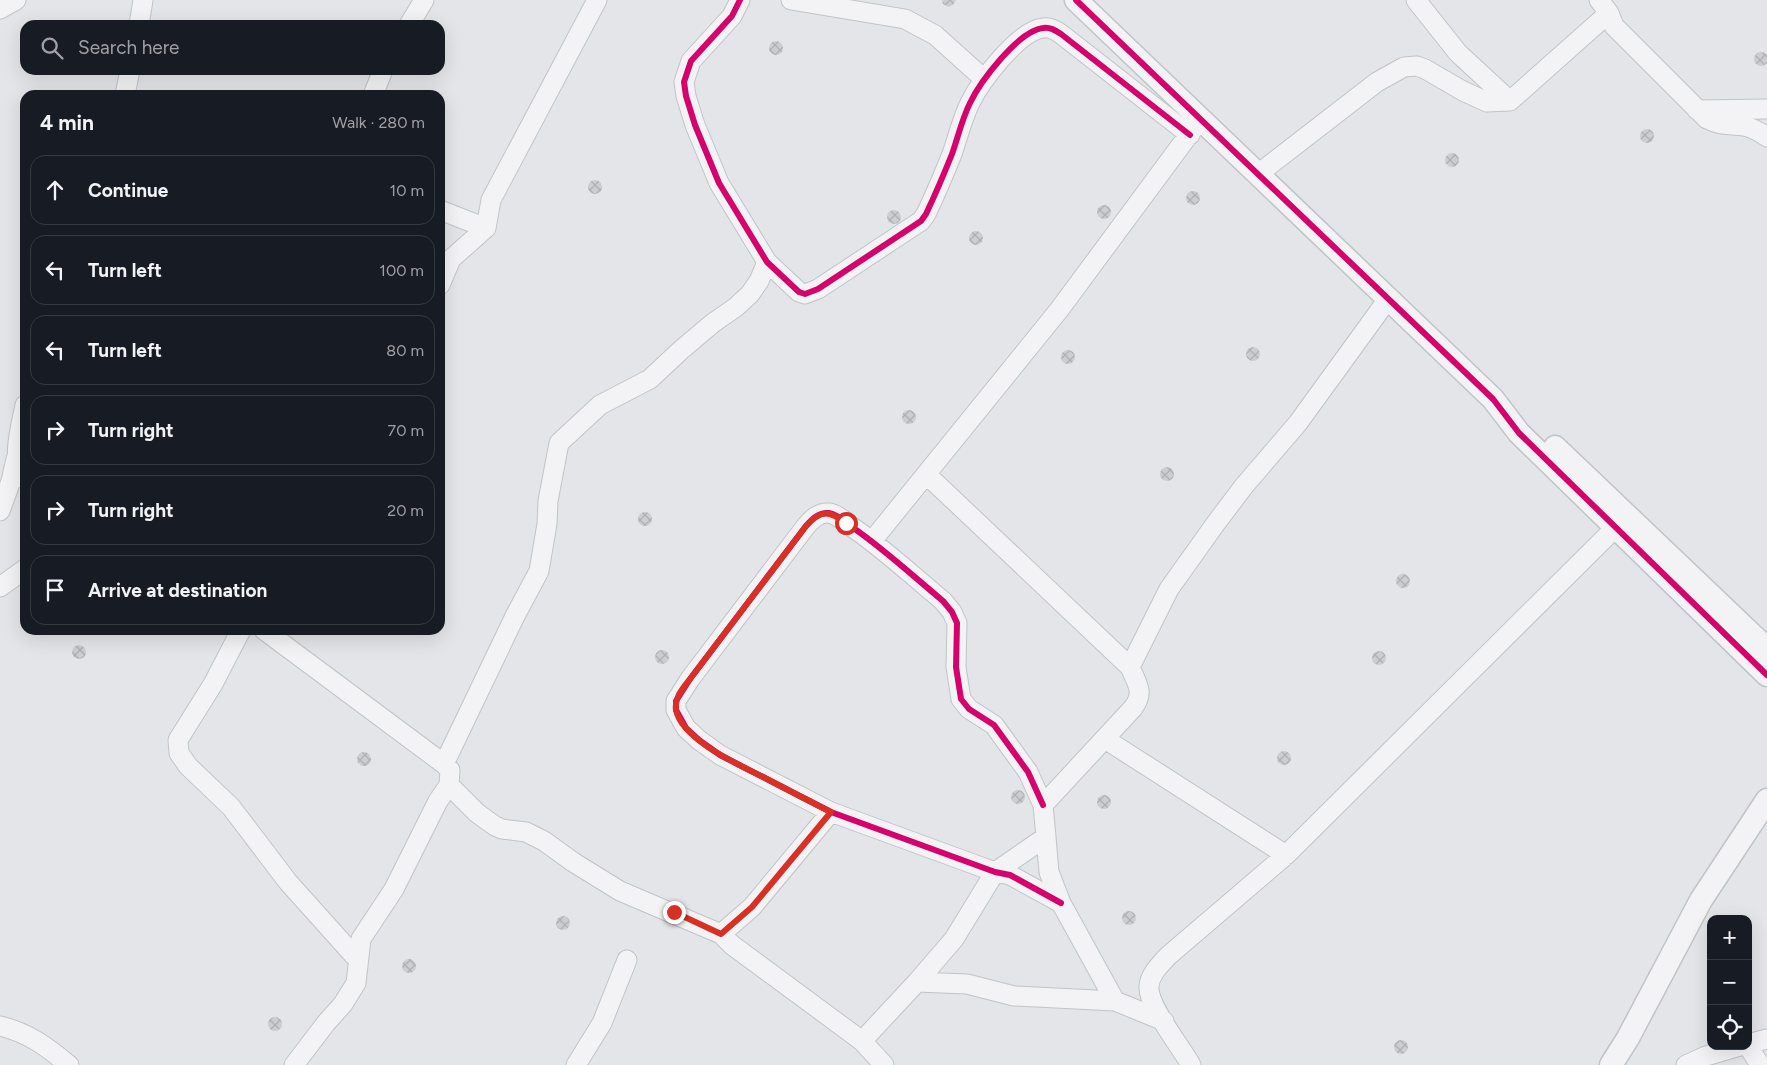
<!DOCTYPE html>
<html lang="en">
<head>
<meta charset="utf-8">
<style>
  body { margin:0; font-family:Figtree,sans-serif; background:#242831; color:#f1f3f6 }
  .controls { position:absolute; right:15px; bottom:15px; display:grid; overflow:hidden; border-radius:10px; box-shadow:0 5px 20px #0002 }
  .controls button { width:45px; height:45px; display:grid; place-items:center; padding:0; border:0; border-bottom:1px solid #363941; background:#171b24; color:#f1f3f6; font:25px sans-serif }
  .stop { position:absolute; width:15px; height:15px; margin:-11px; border:4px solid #d93025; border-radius:50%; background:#fff }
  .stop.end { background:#d93025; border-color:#fff; box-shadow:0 1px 5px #0008 }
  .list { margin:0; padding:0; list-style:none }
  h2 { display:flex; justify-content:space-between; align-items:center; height:65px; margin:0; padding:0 20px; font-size:21px }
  h2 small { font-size:16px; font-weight:400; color:#9ea1a6 }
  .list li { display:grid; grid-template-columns:32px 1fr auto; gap:15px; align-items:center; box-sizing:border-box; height:70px; margin:0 10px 10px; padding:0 10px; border:1px solid #363941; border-radius:15px }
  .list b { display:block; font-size:19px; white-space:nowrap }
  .list em { font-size:16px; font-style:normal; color:#9ea1a6 }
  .icon { flex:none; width:28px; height:28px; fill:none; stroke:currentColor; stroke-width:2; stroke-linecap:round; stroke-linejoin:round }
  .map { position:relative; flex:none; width:1767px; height:1065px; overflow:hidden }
  .search { position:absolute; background:#171b24; box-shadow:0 5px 20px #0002; left:20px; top:20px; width:425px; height:55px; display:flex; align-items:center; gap:12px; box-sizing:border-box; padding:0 18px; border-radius:15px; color:#9ea1a6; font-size:19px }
  .panel { position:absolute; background:#171b24; box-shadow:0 5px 20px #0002; left:20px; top:90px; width:425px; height:545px; border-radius:15px }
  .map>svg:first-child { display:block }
  .building { fill:url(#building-cross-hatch) }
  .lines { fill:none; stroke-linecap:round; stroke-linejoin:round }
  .minor-casing { stroke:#c2c3c6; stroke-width:21 }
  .tertiary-casing { stroke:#c2c3c6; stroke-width:25 }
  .minor { stroke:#f3f3f5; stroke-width:19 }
  .tertiary { stroke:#f3f3f5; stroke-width:22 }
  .cycleway-casing { stroke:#f2f3f7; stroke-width:9 }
  .cycleway { stroke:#d6006c; stroke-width:6 }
  .route { stroke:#d93025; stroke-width:6 }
</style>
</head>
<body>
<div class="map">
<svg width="1767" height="1065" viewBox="0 0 1767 1065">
  <defs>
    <pattern id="building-cross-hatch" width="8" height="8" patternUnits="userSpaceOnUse" patternTransform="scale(1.25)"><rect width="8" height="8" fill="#cccdd0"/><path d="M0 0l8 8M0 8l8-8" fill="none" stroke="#afb0b4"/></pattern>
  </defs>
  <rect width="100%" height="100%" fill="#e4e5e8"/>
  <!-- building -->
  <path class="building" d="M942 0H956L953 5 949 7 943 4Z
    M769 48a7 7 0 1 1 14 0a7 7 0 1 1-14 0Z
    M1754 59a7 7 0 1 1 14 0a7 7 0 1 1-14 0Z
    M1640 136a7 7 0 1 1 14 0a7 7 0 1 1-14 0Z
    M1445 160a7 7 0 1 1 14 0a7 7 0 1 1-14 0Z
    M588 187a7 7 0 1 1 14 0a7 7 0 1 1-14 0Z
    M1186 198a7 7 0 1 1 14 0a7 7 0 1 1-14 0Z
    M1097 212a7 7 0 1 1 14 0a7 7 0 1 1-14 0Z
    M887 217a7 7 0 1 1 14 0a7 7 0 1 1-14 0Z
    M969 238a7 7 0 1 1 14 0a7 7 0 1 1-14 0Z
    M1246 354a7 7 0 1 1 14 0a7 7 0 1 1-14 0Z
    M1061 357a7 7 0 1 1 14 0a7 7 0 1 1-14 0Z
    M902 417a7 7 0 1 1 14 0a7 7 0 1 1-14 0Z
    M1160 474a7 7 0 1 1 14 0a7 7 0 1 1-14 0Z
    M638 519a7 7 0 1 1 14 0a7 7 0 1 1-14 0Z
    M1396 581a7 7 0 1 1 14 0a7 7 0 1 1-14 0Z
    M72 652a7 7 0 1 1 14 0a7 7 0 1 1-14 0Z
    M655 657a7 7 0 1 1 14 0a7 7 0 1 1-14 0Z
    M1372 658a7 7 0 1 1 14 0a7 7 0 1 1-14 0Z
    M1277 758a7 7 0 1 1 14 0a7 7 0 1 1-14 0Z
    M357 759a7 7 0 1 1 14 0a7 7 0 1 1-14 0Z
    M1011 797a7 7 0 1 1 14 0a7 7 0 1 1-14 0Z
    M1097 802a7 7 0 1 1 14 0a7 7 0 1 1-14 0Z
    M1122 918a7 7 0 1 1 14 0a7 7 0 1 1-14 0Z
    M556 923a7 7 0 1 1 14 0a7 7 0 1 1-14 0Z
    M402 966a7 7 0 1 1 14 0a7 7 0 1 1-14 0Z
    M268 1024a7 7 0 1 1 14 0a7 7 0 1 1-14 0Z
    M1394 1047a7 7 0 1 1 14 0a7 7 0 1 1-14 0Z"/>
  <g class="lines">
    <!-- minor casing -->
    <g class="minor-casing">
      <path id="minor" d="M740 0 732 16 691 61 684 82 686 96 695 125 719 183 767 262 799 292 805 294 818 289 921 221 926 214C935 195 944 174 952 154 958 137 962 119 970 103 980 82 1018 31 1043 28 1050 27 1055 30 1061 34L1190 135
        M791 0 905 19 935 35 984 79
        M1416 0 1458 53 1510 101
        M1599 0 1609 13 1614 26 1707 119C1720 126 1731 124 1744 126 1753 128 1760 132 1767 137
        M0 9 16 0
        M139 25 143 0
        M409 25 424 0
        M125 95 130 70
        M373 95 383 70
        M1697 110 1767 109
        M1258 174 1377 82 1404 67 1417 66 1425 69 1463 91 1487 102 1510 101 1609 13
        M440 210 486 228
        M440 285 451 259 486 228 491 200 597 0
        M25 405C21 426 10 462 25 479
        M0 511 11 481 16 459
        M872 541 1059 310 1196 125
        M0 587 25 569
        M241 630 213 684 178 740 179 753 188 766 231 807 288 882 358 960
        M264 630 444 764 450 770 449 785 438 801 394 889 361 939 356 983 343 1004 326 1023 294 1065
        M1130 667 1169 589 1216 523 1244 486 1298 423 1388 299
        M1105 739 1286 855
        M444 764 515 616 539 571 547 524 548 501 559 443 600 405 650 379 681 350 713 323 736 307 750 294 759 281 767 262
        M449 785 477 813 495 826 502 829 526 832 544 841 573 862 620 891 721 934 732 945 862 1041 884 1065
        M1043 805 1028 772 994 725 969 709 961 699 956 667 957 623 952 612 943 601C913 576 884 549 852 527 845 522 837 514 829 513 819 512 812 519 806 526L690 679 676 701V710L686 728 699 740 720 755 831 812 995 872 1010 875 1061 903
        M1046 837 1049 872 1061 903 1115 1001
        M721 934 752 907 831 812
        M917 982 967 984 1014 996 1115 1001 1164 1021
        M0 1026C29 1033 47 1047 69 1065
        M862 1041 917 982 954 939 995 872 1046 837 1043 805 1133 708C1145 692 1137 684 1130 667L926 474
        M1748 1044 1767 1039
        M1748 1046 1760 1065
        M576 1065 602 1023 627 960
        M1191 1065C1181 1047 1147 1005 1149 986 1150 974 1160 965 1168 956L1286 855 1616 527 1623 515
        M1686 1065 1706 1056 1740 1046"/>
    </g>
    <!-- tertiary casing -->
    <g class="tertiary-casing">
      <path id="tertiary" d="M1076 0 1493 399 1519 433 1767 675
        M1555 447 1767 649
        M1611 1065 1628 1038 1701 900 1767 800"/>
    </g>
    <!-- minor -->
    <use href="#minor" class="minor"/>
    <!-- tertiary -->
    <use href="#tertiary" class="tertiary"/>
    <!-- cycleway casing -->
    <g class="cycleway-casing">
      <path id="cycleway" d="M740 0 732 16 691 61 684 82 686 96 695 125 719 183 767 262 799 292 805 294 818 289 921 221 926 214C935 195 944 174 952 154 958 137 962 119 970 103 980 82 1018 31 1043 28 1050 27 1055 30 1061 34L1190 135
        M1076 0 1493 399 1519 433 1767 675
        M1043 805 1028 772 994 725 969 709 961 699 956 667 957 623 952 612 943 601C913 576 884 549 852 527 845 522 837 514 829 513 819 512 812 519 806 526L690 679 676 701V710L686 728 699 740 720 755 831 812 995 872 1010 875 1061 903"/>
    </g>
    <!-- cycleway -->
    <use href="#cycleway" class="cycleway"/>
  </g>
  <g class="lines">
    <!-- route -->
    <path class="route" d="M674 912 721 934 752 907 831 812C811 802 790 791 769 780 744 767 682 741 676 710 674 698 683 688 690 679L806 526C821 510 828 510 846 523"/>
  </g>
</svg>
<div class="controls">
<button>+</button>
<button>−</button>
<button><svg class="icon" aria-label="locate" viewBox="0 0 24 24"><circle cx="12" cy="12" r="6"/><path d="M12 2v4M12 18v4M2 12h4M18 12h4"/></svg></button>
</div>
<div class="stop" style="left:846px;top:523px"></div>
<div class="stop end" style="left:674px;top:912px"></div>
<div class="search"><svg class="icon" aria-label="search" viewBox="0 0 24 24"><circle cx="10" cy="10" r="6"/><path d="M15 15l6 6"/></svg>Search here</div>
<section class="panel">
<h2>4 min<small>Walk · 280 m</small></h2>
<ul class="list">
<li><svg class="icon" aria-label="ahead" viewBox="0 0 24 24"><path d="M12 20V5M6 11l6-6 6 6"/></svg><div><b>Continue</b></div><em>10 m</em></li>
<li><svg class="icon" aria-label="left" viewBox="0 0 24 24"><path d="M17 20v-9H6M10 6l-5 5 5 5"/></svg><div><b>Turn left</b></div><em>100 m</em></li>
<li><svg class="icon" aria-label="left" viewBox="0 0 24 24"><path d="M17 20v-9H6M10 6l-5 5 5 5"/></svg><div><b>Turn left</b></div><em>80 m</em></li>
<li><svg class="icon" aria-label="right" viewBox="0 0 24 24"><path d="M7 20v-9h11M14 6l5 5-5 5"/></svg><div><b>Turn right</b></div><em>70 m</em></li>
<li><svg class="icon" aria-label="right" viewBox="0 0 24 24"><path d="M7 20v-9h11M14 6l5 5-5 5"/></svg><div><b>Turn right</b></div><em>20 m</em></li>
<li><svg class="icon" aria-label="arrive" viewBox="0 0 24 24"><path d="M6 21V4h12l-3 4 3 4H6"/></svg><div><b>Arrive at destination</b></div></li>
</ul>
</section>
</div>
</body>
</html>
